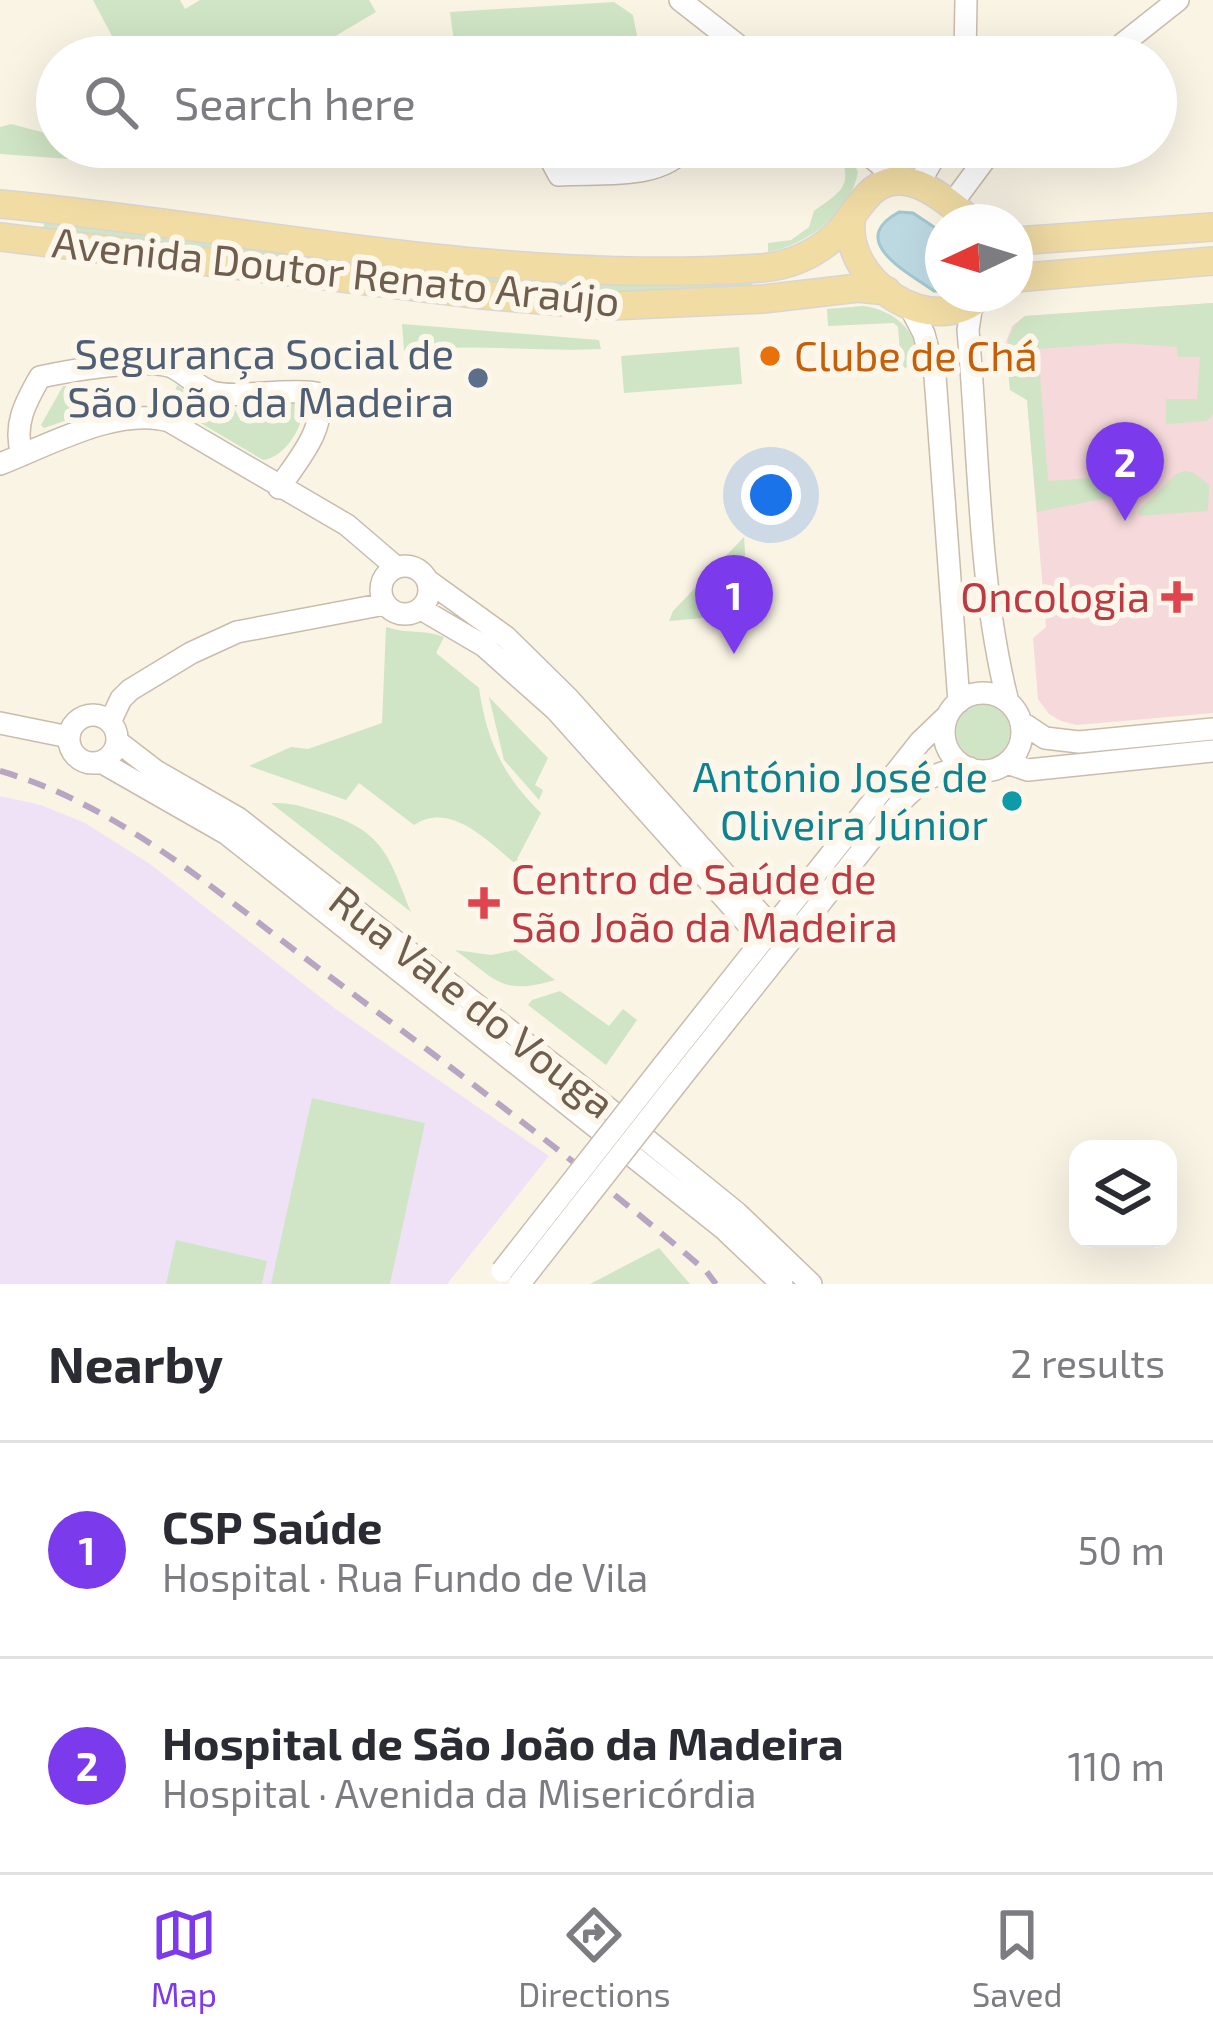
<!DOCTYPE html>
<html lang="en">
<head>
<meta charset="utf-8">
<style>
  body { margin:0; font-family:"Exo 2",sans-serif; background:#f7f7f7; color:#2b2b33 }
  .controls { position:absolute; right:36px; bottom:36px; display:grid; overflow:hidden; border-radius:24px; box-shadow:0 12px 48px #0002 }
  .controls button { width:108px; height:108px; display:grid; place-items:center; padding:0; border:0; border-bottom:3px solid #e1e1e2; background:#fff; color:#2b2b33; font:60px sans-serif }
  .compass { position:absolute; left:925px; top:204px; width:108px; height:108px; border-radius:50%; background:#fff; box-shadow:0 12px 48px #0002; rotate:266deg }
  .you { position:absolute; left:771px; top:495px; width:42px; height:42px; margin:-30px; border:9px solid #fff; border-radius:50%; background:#1a73e8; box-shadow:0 0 0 18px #1a73e833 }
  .badge { display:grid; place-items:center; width:78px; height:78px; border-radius:50%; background:#7c3aed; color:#fff; font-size:39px; font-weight:700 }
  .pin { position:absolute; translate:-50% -99px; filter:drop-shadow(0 3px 6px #0008) }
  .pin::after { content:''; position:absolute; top:63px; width:42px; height:36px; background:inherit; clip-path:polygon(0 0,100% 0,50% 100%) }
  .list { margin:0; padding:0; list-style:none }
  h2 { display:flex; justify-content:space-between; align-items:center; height:156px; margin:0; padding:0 48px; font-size:51px }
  h2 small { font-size:39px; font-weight:400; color:#7c7c81 }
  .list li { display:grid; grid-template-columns:78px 1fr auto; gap:36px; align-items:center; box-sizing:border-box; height:216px; padding:0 48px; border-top:3px solid #e1e1e2 }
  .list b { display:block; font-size:45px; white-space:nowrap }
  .list p { margin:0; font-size:39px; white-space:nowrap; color:#7c7c81 }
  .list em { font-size:39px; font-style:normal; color:#7c7c81 }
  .icon { flex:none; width:66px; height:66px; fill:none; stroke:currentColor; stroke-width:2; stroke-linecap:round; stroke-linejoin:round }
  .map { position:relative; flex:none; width:1213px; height:1284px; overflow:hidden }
  .search { position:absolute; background:#fff; box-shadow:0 12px 48px #0002; left:36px; right:36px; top:36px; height:132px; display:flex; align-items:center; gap:30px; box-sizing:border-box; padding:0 42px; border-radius:66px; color:#7c7c81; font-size:45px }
  .sheet { height:588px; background:#fff }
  nav { display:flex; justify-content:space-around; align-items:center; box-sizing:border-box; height:168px; border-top:3px solid #e1e1e2; background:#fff; font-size:33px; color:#7c7c81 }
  nav a { display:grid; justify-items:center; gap:6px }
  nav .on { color:#7c3aed }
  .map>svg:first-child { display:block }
  .education { fill:#f0e2f6 }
  .medical { fill:#f6d9da }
  .green { fill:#cfe5c5 }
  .water { fill:#bcd8e1; stroke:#a3c6d1; stroke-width:3 }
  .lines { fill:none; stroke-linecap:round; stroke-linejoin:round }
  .minor-casing { stroke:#c9bcad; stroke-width:24 }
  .major-casing { stroke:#dad5d1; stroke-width:30 }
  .minor { stroke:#fff; stroke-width:21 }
  .major { stroke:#f1dca4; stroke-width:27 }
  .rail { stroke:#b7a5c2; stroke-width:6; stroke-dasharray:18 12; stroke-linecap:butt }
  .minor-bridge-casing { stroke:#c9bcad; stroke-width:24; stroke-linecap:butt }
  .minor-bridge { stroke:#fff; stroke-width:21 }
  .food-dot { fill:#e8710a; stroke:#fdf7eb; stroke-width:4.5 }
  .service-dot { fill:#5c6f8a; stroke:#fdf7eb; stroke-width:4.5 }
  .health-dot { fill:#e0444e; stroke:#fdf7eb; stroke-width:4.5 }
  .culture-dot { fill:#0f9aa8; stroke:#fdf7eb; stroke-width:4.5 }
  .labels { text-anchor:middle; stroke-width:12; stroke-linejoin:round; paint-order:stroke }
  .street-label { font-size:42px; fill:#6f5d4d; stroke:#fdf7eb }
  .service-label { font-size:42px; fill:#4e5e75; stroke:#fdf7eb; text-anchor:end }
  .food-label { font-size:42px; fill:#c56008; stroke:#fdf7eb; text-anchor:start }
  .health-label { font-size:42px; fill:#be3a42; stroke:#fdf7eb; text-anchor:end }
  .culture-label { font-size:42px; fill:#0d838f; stroke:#fdf7eb; text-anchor:end }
</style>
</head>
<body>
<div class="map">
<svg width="1213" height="1284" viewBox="0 0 1213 1284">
  <rect width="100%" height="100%" fill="#faf4e5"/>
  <!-- education -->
  <path class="education" d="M0 796 41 805 85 823 150 864 337 1010 549 1156 447 1284H0Z"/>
  <!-- medical -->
  <path class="medical" d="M1213 303V713L1077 725 1061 721 1049 714 1038 699 1033 638 1046 627 1027 400 1010 390 1006 342 1012 326 1025 316Z"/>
  <!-- green -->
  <path class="green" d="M93 0H180L185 9 200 0H369L376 12 300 57H123Z
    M614 2 633 15 641 57H456L450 12Z
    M11 124 57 136V147H191L192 156 113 166 109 153 97 147 83 160 0 154V127Z
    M846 149 858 172C851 212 806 246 768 252V243L791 240 809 227 814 211C836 195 855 187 840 156Z
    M44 223 365 262 364 271 43 232Z
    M387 265 611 285 752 279V289L610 294 386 275Z
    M1213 303V414L1207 421 1166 424V399H1197L1200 357H1178L1177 347 1120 343 1038 349 1048 481 1143 474V462L1153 468 1123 495 1037 512 1027 400 1010 390C1008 361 999 335 1025 316Z
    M863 306C898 311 917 332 920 366L901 368 898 327 894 323 828 326 827 309Z
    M402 324 599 340 601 349C535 352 469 343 404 351Z
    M739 347 742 384 624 393 621 356Z
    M177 385 199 401 233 406 241 421 286 418 292 403 304 402C305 425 286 457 263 460L170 405Z
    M63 386H72L80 398H131L44 428 41 425Z
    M1185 471 1194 473 1209 485 1208 511 1139 516 1138 511 1176 474Z
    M744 537 749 614 669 621 673 611Z
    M386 627C406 634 424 629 444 637L436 653 479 688C487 741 502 775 541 813L517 859 526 866 523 870C493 847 453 799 414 825L359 783 346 800 249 766 291 747 308 749 382 723Z
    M489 697 548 758 535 785 543 790 539 800 504 760Z
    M956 732a27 27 0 1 1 54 0a27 27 0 1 1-54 0Z
    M271 803C294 802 306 808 327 814 385 832 390 860 411 912Z
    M455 950 491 955 516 950 555 980C501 996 497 980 455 950Z
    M560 991 609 1026 623 1009 637 1020 606 1065 528 1005 532 1000Z
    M312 1098 425 1123 390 1284H271Z
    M176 1240 267 1261 262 1284H166Z
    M659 1248 690 1284H590Z"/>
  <!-- water -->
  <path class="water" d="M899 212 913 213 943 233V291H934C909 273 845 241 899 212Z"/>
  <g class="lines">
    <!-- minor casing -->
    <g class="minor-casing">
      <path id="minor" d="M680 0 753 57
        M965 57 966 0
        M1106 57 1178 0
        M544 147 559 175C598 172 661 181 686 147
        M859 147 900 181
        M918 185 940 147
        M951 205 994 147
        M972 304 968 330C979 452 978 585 1008 702
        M910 307 924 334 935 376 959 702
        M22 455C13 425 25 403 40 377 68 371 146 357 172 367 186 373 196 387 212 392 237 399 284 388 316 393 330 425 297 461 279 488
        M0 464C49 445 118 406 169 421L347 525 396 567
        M381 590a24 24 0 1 1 48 0a24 24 0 1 1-48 0Z
        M427 580 506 637 568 698 772 927
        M421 609 484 646 556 710 762 940
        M944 732a39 39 0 1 1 78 0a39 39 0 1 1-78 0Z
        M69 739a24 24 0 1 1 48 0a24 24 0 1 1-48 0Z
        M110 722 121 699 130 690 191 653 237 632 385 604
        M1021 722 1045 738 1079 742 1213 729
        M0 723 69 737
        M117 741 156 771 238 818 588 1092 737 1213 811 1284
        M101 762 227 834 723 1228 782 1284
        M1007 763 1028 770 1213 751
        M662 1067 920 742 948 715
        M680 1079 899 804C921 780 937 770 970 768"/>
    </g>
    <!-- major casing -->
    <g class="major-casing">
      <path id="major" d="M0 204C254 228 505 286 761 268 789 266 815 254 835 236 856 217 867 178 903 181 928 183 954 207 973 222
        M852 216C839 280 933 343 983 294
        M0 237 483 295 611 306 763 299 858 288 887 291
        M1015 241 1213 227
        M1015 278 1213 261"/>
    </g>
    <!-- minor -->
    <use href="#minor" class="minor"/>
    <!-- major -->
    <use href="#major" class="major"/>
    <!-- rail -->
    <path class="rail" d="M0 771C117 804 214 890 309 961 444 1062 578 1161 706 1271L716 1284"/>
    <!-- minor-bridge casing -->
    <g class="minor-bridge-casing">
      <path id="minor-bridge" d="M502 1271 662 1067
        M520 1283 680 1079"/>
    </g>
    <!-- minor-bridge -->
    <use href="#minor-bridge" class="minor-bridge"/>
  </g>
  <!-- markers -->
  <circle class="food-dot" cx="770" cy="356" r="12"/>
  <circle class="service-dot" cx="478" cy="378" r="12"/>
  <g class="health-dot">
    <path d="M1171 579h12v12h12v12h-12v12h-12v-12h-12v-12h12z"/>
    <path d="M478 885h12v12h12v12h-12v12h-12v-12h-12v-12h12z"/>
  </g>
  <circle class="culture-dot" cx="1012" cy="801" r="12"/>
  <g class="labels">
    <!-- street labels -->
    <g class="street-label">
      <text transform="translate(336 272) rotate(6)" y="15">Avenida Doutor Renato Araújo</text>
      <text transform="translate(472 1002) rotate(38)" y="15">Rua Vale do Vouga</text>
    </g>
    <!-- service labels -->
    <g class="service-label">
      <text x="454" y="369">Segurança Social de<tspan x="454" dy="48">São João da Madeira</tspan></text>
    </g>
    <!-- food labels -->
    <g class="food-label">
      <text x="794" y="371">Clube de Chá</text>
    </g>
    <!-- health labels -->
    <g class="health-label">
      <text x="1150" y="612">Oncologia</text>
      <text x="511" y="894" text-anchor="start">Centro de Saúde de<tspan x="511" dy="48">São João da Madeira</tspan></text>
    </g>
    <!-- culture labels -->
    <g class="culture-label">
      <text x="988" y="792">António José de<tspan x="988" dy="48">Oliveira Júnior</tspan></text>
    </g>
  </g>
</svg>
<div class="controls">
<button><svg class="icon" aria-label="layers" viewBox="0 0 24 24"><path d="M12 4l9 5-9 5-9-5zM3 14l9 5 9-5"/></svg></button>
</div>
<svg class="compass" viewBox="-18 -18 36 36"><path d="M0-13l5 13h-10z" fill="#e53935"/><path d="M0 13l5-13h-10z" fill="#7c7c81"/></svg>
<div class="you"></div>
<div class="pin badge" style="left:734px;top:654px">1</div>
<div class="pin badge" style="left:1125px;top:521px">2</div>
<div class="search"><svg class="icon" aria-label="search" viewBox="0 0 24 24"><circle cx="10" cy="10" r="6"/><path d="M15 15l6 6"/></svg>Search here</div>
</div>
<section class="sheet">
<h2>Nearby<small>2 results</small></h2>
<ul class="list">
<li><span class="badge">1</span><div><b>CSP Saúde</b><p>Hospital · Rua Fundo de Vila</p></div><em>50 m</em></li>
<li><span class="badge">2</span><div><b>Hospital de São João da Madeira</b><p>Hospital · Avenida da Misericórdia</p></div><em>110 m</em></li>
</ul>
</section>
<nav>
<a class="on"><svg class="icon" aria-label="map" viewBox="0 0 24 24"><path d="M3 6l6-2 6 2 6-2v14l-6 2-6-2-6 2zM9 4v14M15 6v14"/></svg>Map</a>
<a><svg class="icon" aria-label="directions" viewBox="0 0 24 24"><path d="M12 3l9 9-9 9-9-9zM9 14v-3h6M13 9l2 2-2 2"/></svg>Directions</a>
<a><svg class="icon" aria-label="saved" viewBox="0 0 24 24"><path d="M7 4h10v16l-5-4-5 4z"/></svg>Saved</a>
</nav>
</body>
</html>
